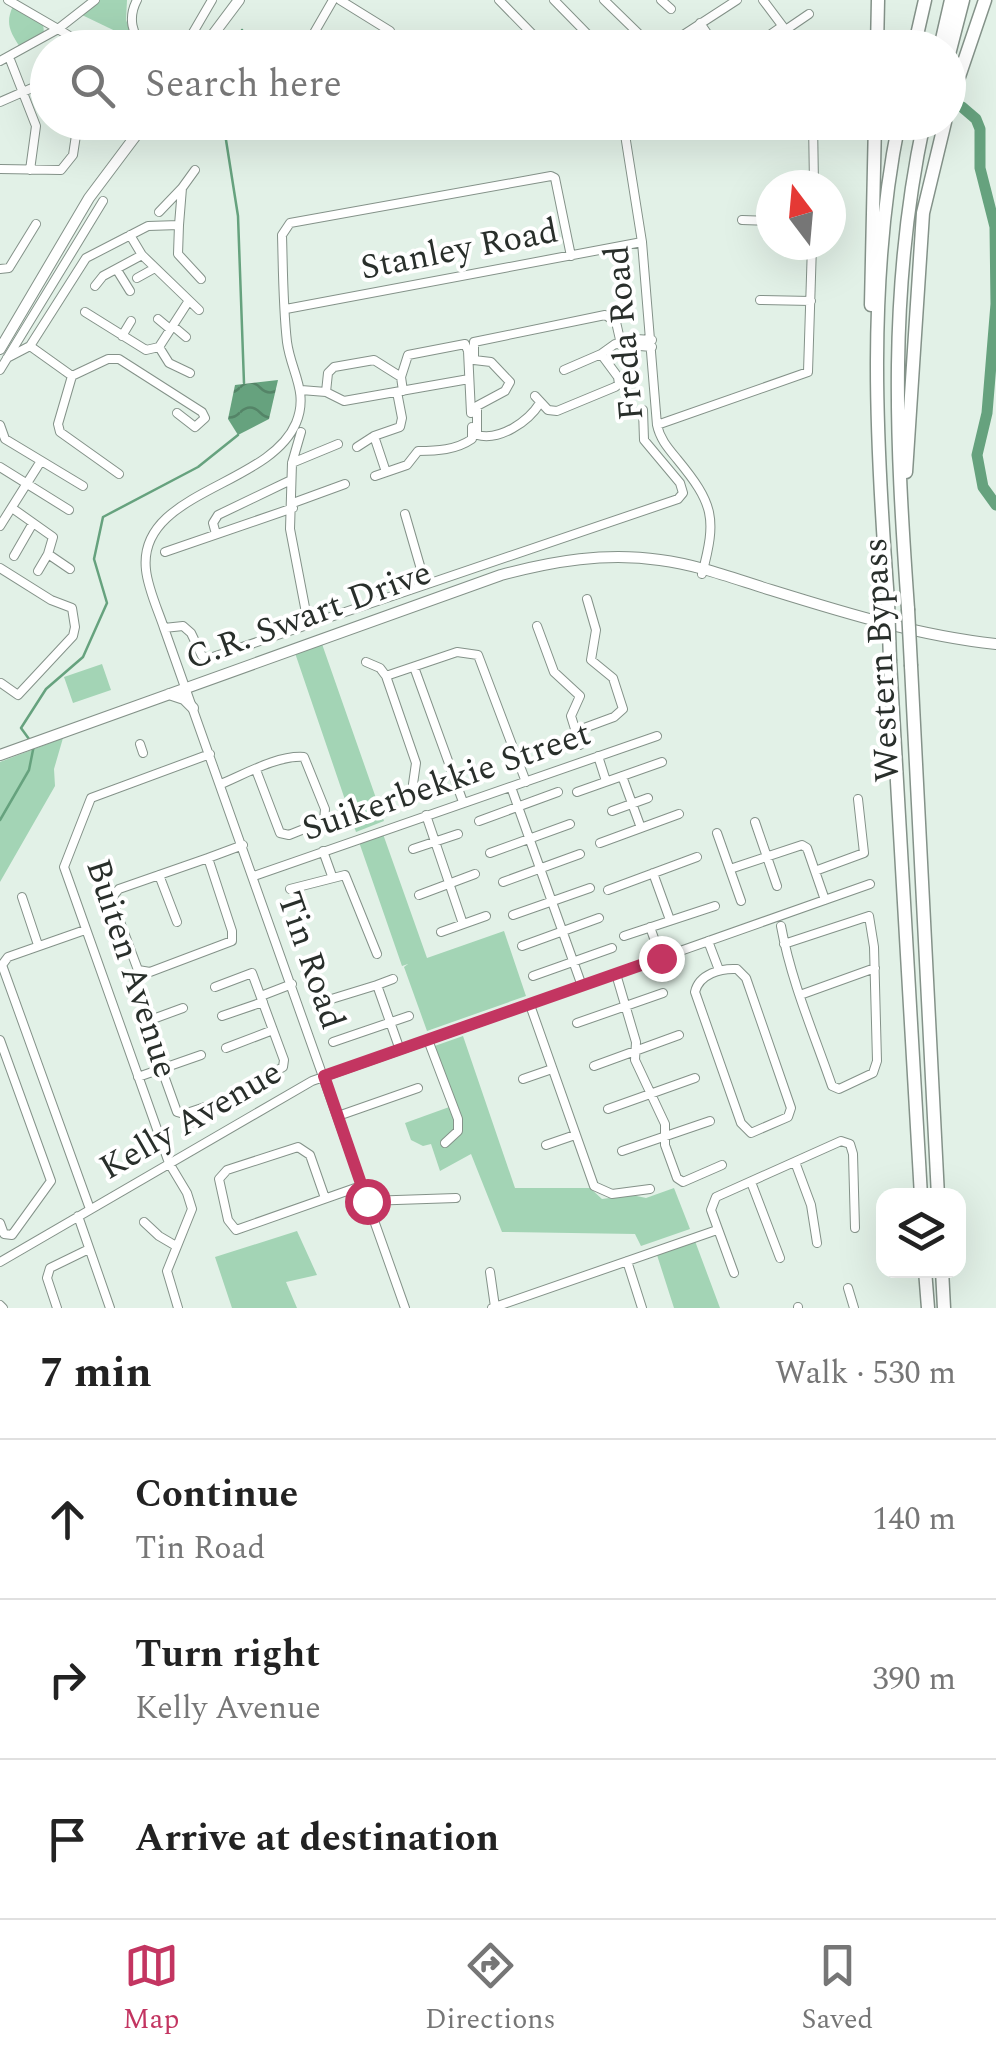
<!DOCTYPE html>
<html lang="en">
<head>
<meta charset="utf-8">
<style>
  body { margin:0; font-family:Spectral,serif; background:#f2f2f2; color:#222 }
  .controls { position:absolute; right:30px; bottom:30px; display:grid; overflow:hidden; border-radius:20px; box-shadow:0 10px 40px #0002 }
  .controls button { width:90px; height:90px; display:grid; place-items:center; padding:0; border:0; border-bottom:2px solid #e0e0e0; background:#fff; color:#222; font:50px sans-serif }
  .compass { position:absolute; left:756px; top:170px; width:90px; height:90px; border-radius:50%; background:#fff; box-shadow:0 10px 40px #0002; rotate:344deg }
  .stop { position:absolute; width:30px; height:30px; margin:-22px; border:8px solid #c33561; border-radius:50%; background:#fff }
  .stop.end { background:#c33561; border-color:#fff; box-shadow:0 2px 10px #0008 }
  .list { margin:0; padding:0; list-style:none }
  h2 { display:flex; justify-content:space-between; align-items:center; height:130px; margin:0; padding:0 40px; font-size:42px }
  h2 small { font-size:32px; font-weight:400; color:#767676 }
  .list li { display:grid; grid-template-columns:65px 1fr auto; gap:30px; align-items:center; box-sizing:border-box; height:160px; padding:0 40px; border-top:2px solid #e0e0e0 }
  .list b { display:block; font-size:38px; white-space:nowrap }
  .list p { margin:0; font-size:32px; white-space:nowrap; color:#767676 }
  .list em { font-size:32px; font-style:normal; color:#767676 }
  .icon { flex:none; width:55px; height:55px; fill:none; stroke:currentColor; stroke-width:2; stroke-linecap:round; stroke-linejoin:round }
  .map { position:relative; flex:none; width:996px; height:1308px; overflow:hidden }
  .search { position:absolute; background:#fff; box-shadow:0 10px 40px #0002; left:30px; right:30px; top:30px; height:110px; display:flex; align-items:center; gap:25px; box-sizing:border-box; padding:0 35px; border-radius:55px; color:#767676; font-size:38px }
  .sheet { height:610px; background:#fff }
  nav { display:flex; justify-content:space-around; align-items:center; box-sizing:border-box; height:140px; border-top:2px solid #e0e0e0; background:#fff; font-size:28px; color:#767676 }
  nav a { display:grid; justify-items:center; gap:5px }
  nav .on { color:#c33561 }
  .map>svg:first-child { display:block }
  .green { fill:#a3d4b5 }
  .water { fill:url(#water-waves) }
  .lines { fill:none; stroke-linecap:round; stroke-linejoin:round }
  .stream { stroke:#66a27e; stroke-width:2.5 }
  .river { stroke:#66a27e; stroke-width:11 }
  .street-casing { stroke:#849289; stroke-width:10 }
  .secondary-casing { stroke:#849289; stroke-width:12 }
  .highway-casing { stroke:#849289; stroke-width:15 }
  .street { stroke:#fff; stroke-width:8 }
  .secondary { stroke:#fff; stroke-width:10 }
  .highway { stroke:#fff; stroke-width:12 }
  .highway-bridge-casing { stroke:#849289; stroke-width:15; stroke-linecap:butt }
  .highway-bridge { stroke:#fff; stroke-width:12 }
  .route { stroke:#c33561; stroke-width:12 }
  .labels { text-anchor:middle; stroke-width:8; stroke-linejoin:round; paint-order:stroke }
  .street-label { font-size:35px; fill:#292f2b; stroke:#fff }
</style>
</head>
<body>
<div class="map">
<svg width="996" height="1308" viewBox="0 0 996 1308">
  <defs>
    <pattern id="water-waves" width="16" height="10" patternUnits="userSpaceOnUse" patternTransform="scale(2.5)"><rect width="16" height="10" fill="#66a27e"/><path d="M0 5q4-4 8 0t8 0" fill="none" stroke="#548467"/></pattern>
  </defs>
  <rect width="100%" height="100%" fill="#e2f1e7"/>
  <!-- green -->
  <path class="green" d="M99 0H127L126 20 134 40 82 15Z
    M13 6 43 23 44 33 20 47C10 32 5 23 13 6Z
    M322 644 384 821 356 832 295 653Z
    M102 664 111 690 73 703 64 677Z
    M63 738 54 769 55 786 0 882V762Z
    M383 834 427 958 504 931 526 996 427 1031 404 967 408 964 402 966 359 842Z
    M463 1036 515 1188H590L602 1199 632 1195 646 1198 674 1188 690 1229 641 1246 635 1234 502 1232 471 1154 440 1171 431 1144 423 1146 411 1140 405 1123 452 1106 429 1048Z
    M297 1231 317 1275 286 1282 297 1308H232L215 1257Z
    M695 1241 720 1308H674L657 1255Z"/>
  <!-- water -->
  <path class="water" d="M278 380 269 419 238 435 228 419 235 385Z"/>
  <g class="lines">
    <!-- stream -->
    <path class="stream" d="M239 48 242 30
      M226 140 238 216 244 383
      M29 739 21 728 46 689 83 657 107 603 94 559 103 517 198 467 238 435
      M0 820 29 770 34 745"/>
    <!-- river -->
    <path class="river" d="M962 107 976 119 980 129V168L995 227 996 304 987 413 977 455 983 487 996 505"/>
    <!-- street casing -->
    <g class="street-casing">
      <path id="street" d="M8 0 58 29 95 0
        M137 0C128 17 131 35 146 48
        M340 0 390 31
        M499 0 546 48
        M554 0 601 48
        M604 0 638 33
        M661 0 671 9
        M763 0 799 48
        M700 23 717 48
        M787 29 809 14
        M184 48 212 0
        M311 48 314 33 333 0
        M663 48 737 0
        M751 48 781 27
        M9 57 36 126 30 170
        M0 61 58 29 89 48
        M0 102 48 81
        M220 122C253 140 287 129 321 122
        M623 122 642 242 657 425C660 439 668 448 677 459 714 504 717 518 702 574
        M813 122 814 185
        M627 129 676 122
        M0 169 61 170 73 155 78 122
        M159 212 182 188
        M742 220 771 221
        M179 225 182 188 195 170
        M130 235 142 255 199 310
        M0 269 9 268 36 224
        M117 270 130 291
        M137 278 155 268
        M95 286 103 276 142 255
        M760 300 811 301
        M286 309 642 242
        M85 312 146 350 159 347 188 302
        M158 319 170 329
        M173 326 186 337
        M122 336 131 321
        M620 338 652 340
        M30 346 72 376 108 359H119L202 412 205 418 195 427 177 413
        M159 347 169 363 190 373
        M7 358 30 346 86 258 148 226 179 225 178 254 201 279
        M0 370 103 201
        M564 370 601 354 615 344 652 347
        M72 376 58 424 60 432 119 474
        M301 390 326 392 344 401 469 379
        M403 391 401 377 408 355 465 344 468 351 471 413
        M326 392 328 373 334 367 374 360 401 377
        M535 396 548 410 557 411 615 387 619 384 618 377 601 354
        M540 403C528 422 500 441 477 435V406L505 391 510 382 491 362 474 360V342L605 315 616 322 621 344
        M0 425 5 439 83 486
        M657 425 808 372 812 245
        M301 432 292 463 290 529 308 623
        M374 436 386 472
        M357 447 374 436 400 427 402 418 397 392
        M292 463 338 444
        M0 467 69 510
        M375 476 407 465 418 451C437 451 456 450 472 439V427
        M293 503 345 484
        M12 508 53 537 48 554 38 571
        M405 514 425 583
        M0 526 41 461
        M216 534 213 523 218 515 291 480
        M165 552 293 508
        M48 554 70 569
        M14 556 33 523
        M0 568 51 600 72 608 75 627 73 636 18 695 1 683
        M537 626 554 672 580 696 571 716 580 745
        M164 628 183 626 191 633 202 656 210 658 678 499 683 493 680 483 644 440 643 410
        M366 662 380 668 386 676 416 763 413 784
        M414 667 463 802
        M386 676 457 652 478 655 526 782
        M576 731 614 717 623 709 613 678 591 660 596 630 587 599
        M140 744 143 753
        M598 756 606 781
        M622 776 641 828
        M221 784C245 774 278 755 304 757L325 809 324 821 289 835 280 833 256 770
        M511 787 582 986
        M577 792 662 762
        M612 811 648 798
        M426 815 463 924
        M479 821 558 792
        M755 822 777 886
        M717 833 741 901
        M600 843 679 814
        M413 849 458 834
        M323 851 332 876
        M490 853 570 824
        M208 858 232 931V941L150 972 138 970 113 903 114 895 119 889Z
        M208 858 243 845
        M730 869 802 845 807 848 825 900
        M815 871 864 853 858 799
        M653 873 670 920
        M159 875 177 922
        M254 876 657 736
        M503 882 580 854
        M290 889 345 875 377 954
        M608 890 697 857
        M419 895 475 874
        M22 897 38 945
        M513 915 590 888
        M781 926C791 981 814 1034 832 1086L839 1089 873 1073 877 1061 874 947 869 916 784 944
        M650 927 661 958
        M85 930 8 957 2 965 90 1209
        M441 932 486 916
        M624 936 715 906
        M708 941 719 970
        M522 946 599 918
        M737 969 746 978 791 1108 788 1117 751 1133 741 1123 695 992C699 974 721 968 737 969Z
        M616 974 636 1042 635 1060 665 1124V1145L677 1178 683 1182 722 1165
        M533 976 612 948
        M377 985 393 979
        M215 987 252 973 284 1060 283 1067 226 1100
        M800 995 875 968
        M261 996 292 984
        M325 1001 377 985 400 1050
        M530 1005 594 1186 612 1194 650 1189
        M183 1008 153 1019 148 1031 177 1112 184 1114 205 1107
        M222 1016 263 1002
        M577 1023 663 993
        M0 1040 51 1181 12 1235 4 1234 0 1223
        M428 1040 458 1119V1131L445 1143
        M333 1042 409 1016
        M226 1048 273 1030
        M594 1066 679 1035
        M138 1077 201 1055
        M523 1079 552 1069
        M608 1109 695 1078
        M338 1116 418 1088
        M546 1145 575 1135
        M622 1151 710 1121
        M795 1162 811 1205 817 1243
        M751 1182 780 1258
        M325 1198 310 1155 298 1147 227 1170 219 1179 228 1220 236 1230 361 1186
        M367 1201 456 1198
        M78 1216 110 1308
        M144 1222 159 1236 176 1246
        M627 1261 642 1308
        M0 1262 312 1081 870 884
        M490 1272 495 1307
        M734 1273 711 1210 716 1197 841 1141 850 1144 853 1154 855 1228
        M848 1288 854 1308
        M0 1305 3 1308
        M798 1307V1308
        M57 1308 47 1278 50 1268 89 1249
        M178 1308 167 1271 192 1209 187 1193 169 1163 64 867 91 798 210 754
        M405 1308 164 628C158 610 148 589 146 570 137 491 269 487 296 423 309 392 291 372 287 342 283 307 283 270 282 235L290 223 551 176 555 178 571 256
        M492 1308 717 1230"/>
    </g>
    <!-- secondary casing -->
    <g class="secondary-casing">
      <path id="secondary" d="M203 48 239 0
        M0 349 89 198 146 122
        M169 694 184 699 193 708
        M0 755 501 575C553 561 606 552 660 560 699 565 735 579 771 590 845 613 920 636 996 644"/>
    </g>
    <!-- highway casing -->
    <g class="highway-casing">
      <path id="highway" d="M877 48 878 0
        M914 48 925 0
        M940 48 951 0
        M948 58 963 0
        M948 109 985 0
        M871 305 875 122
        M906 472 923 213 945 122
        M888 601C876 443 867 279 899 122
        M908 609C896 440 888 290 924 122
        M890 661 921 1196
        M911 666 938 1196
        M925 1270 928 1308
        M942 1270 944 1308"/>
    </g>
    <!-- street -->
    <use href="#street" class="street"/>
    <!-- secondary -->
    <use href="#secondary" class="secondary"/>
    <!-- highway -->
    <use href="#highway" class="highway"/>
    <!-- highway-bridge casing -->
    <g class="highway-bridge-casing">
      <path id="highway-bridge" d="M888 601 890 661
        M908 609 911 666"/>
    </g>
    <!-- highway-bridge -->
    <use href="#highway-bridge" class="highway-bridge"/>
  </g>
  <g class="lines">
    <!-- route -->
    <path class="route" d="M367 1201 324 1076 661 958"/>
  </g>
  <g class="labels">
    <!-- street labels -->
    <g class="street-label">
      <text transform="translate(459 248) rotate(-11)" y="12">Stanley Road</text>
      <text transform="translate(623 333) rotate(-95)" y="12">Freda Road</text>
      <text transform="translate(308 614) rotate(-20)" y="12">C.R. Swart Drive</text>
      <text transform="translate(880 660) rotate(-93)" y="12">Western Bypass</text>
      <text transform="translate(446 780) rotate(-19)" y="12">Suikerbekkie Street</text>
      <text transform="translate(312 960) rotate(71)" y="12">Tin Road</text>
      <text transform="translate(133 968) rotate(72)" y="12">Buiten Avenue</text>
      <text transform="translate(190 1119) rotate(-30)" y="12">Kelly Avenue</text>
    </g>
  </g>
</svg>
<div class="controls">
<button><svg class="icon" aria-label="layers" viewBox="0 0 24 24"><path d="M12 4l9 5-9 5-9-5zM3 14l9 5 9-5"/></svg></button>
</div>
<svg class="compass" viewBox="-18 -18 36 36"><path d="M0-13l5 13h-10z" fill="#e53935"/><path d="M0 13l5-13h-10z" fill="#767676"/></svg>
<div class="stop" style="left:367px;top:1201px"></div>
<div class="stop end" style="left:661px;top:958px"></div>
<div class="search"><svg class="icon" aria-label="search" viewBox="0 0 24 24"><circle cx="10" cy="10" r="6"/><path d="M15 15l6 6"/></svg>Search here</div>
</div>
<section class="sheet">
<h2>7 min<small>Walk · 530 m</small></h2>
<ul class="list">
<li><svg class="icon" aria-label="ahead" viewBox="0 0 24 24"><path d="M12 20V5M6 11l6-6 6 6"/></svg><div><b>Continue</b><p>Tin Road</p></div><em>140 m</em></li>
<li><svg class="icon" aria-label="right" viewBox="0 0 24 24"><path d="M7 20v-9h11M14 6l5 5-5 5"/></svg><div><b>Turn right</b><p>Kelly Avenue</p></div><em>390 m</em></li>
<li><svg class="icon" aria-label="arrive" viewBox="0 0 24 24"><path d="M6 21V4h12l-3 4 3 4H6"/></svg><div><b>Arrive at destination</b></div></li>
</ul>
</section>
<nav>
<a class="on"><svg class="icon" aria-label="map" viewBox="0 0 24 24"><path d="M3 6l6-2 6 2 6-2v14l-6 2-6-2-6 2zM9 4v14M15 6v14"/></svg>Map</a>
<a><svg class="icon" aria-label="directions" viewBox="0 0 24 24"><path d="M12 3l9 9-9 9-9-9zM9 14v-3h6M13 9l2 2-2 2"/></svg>Directions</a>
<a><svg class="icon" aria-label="saved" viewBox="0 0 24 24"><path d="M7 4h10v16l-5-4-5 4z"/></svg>Saved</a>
</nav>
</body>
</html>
